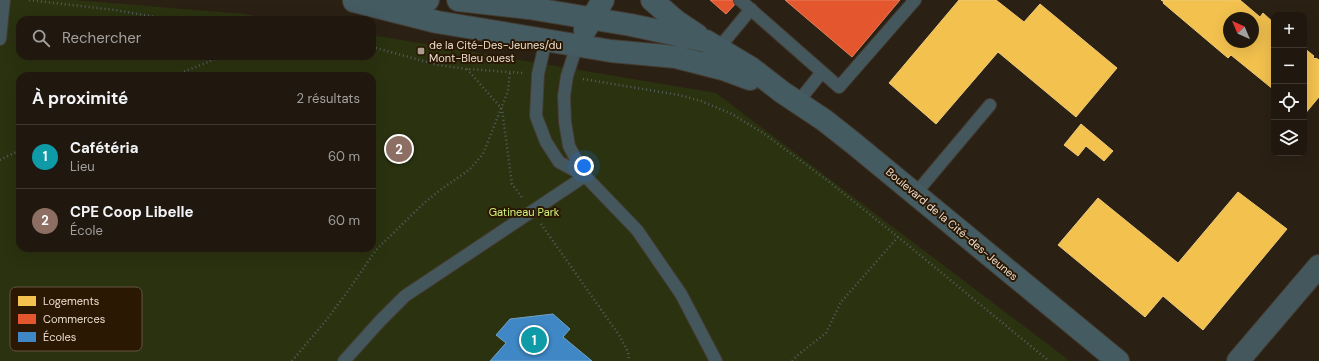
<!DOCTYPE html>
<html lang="fr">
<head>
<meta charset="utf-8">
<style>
  body { margin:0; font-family:"DM Sans",sans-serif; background:#2d251d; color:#f1f3f6 }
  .controls { position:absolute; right:12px; top:12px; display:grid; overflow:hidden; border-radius:8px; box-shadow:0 4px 16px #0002 }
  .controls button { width:36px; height:36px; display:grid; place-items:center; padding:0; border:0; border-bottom:1px solid #3d372f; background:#20180f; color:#f1f3f6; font:20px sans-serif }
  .compass { position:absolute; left:1223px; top:12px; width:36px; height:36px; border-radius:50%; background:#20180f; box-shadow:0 4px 16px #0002; rotate:316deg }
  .you { position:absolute; left:584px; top:166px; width:14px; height:14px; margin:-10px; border:3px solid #fff; border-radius:50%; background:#1a73e8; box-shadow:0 0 0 6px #1a73e833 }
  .badge { display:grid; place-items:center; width:26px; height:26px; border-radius:50%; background:#ea580c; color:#fff; font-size:13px; font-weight:700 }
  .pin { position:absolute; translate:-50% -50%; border:2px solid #fff; box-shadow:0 1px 4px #0006 }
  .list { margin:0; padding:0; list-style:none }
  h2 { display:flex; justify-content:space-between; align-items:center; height:52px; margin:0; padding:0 16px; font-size:17px }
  h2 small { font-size:13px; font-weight:400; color:#a2a09e }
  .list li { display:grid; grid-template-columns:26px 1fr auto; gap:12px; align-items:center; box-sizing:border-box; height:64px; padding:0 16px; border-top:1px solid #3d372f }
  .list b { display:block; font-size:15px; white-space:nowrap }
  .list p { margin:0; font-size:13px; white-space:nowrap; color:#a2a09e }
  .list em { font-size:13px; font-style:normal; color:#a2a09e }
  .icon { flex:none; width:22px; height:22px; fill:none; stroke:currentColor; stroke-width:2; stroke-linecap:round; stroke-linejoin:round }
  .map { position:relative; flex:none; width:1319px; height:361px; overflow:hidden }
  .search { position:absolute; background:#20180f; box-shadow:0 4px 16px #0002; left:16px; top:16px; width:360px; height:44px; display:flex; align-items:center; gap:10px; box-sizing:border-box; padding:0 14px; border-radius:12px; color:#a2a09e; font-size:15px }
  .panel { position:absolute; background:#20180f; box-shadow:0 4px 16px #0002; left:16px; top:72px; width:360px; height:180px; border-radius:12px }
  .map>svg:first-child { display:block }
  .green { fill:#2b3210; fill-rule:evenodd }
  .homes { fill:#f2c14e; stroke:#f0ca75; fill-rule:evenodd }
  .shops { fill:#e4572e; stroke:#e6805f }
  .schools { fill:#3f88c5; stroke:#73a2c9 }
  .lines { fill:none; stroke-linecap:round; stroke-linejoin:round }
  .lane-casing { stroke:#443b30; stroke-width:14 }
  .street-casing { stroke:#443b30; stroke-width:24 }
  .secondary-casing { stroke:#443b30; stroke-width:24 }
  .path { stroke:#545e5f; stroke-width:2.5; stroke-dasharray:1 3; stroke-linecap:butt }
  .lane { stroke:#44575d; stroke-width:12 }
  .street { stroke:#44575d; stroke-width:22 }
  .secondary { stroke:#445b62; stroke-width:22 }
  .poi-dot { fill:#a89c8f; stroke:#2a1803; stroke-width:1.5 }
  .labels { text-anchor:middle; stroke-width:4; stroke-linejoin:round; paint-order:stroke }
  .poi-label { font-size:11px; fill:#ebded1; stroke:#2a1803; text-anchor:start }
  .park-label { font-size:11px; fill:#d2f479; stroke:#2a1803 }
  .street-label { font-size:11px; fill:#ebded1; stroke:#2a1803 }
  .key { fill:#2a1803; stroke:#645341; stroke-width:1 }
  .key-label { font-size:11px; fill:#ebded1 }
</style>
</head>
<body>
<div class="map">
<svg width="1319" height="361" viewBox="0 0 1319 361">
  <rect width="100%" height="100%" fill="#2b2014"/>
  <!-- green -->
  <path class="green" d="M0 0H75L243 14 281 20H20V56H372V35L716 93 1070 361H0ZM20 76H372V248H20Z"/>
  <!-- homes -->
  <path class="homes" d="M959 0H996L1024 22 1040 4 1117 68 1076 117 998 52 936 124 889 83Z
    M1161 0H1240L1260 17 1263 13 1274 23V90L1231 55 1228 58 1163 3 1164 2ZM1229 18H1253V42H1229Z
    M1304 48 1314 56 1313 57 1315 59 1316 58 1319 60V97L1304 115Z
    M1081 124 1113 151 1104 161 1086 146 1078 156 1064 145Z
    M1238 192 1287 229 1203 330 1163 296 1145 317 1058 245 1098 198 1178 263Z"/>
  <!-- shops -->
  <path class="shops" d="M710 0H739L726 14Z
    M785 0H900L852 57Z"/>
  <!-- schools -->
  <path class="schools" d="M553 314 570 329 563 337 592 361H490L506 343 496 335 510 319Z"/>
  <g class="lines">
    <!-- lane casing -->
    <g class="lane-casing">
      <path id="lane" d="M740 0 839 87 915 0
        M0 39 4 0
        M546 40 538 74 536 116 546 142 559 162 585 176
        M577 45 567 76 564 96 565 122 569 146 585 176 637 230 681 294 716 361
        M718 49 751 9
        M798 102 822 72
        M916 193 990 105
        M344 361 380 321 405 296 585 176"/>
    </g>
    <!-- street casing -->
    <g class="street-casing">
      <path id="street" d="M1238 361 1319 266"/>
    </g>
    <!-- secondary casing -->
    <g class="secondary-casing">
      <path id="secondary" d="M458 0 529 8 631 25 706 41 751 68 782 92 824 120 852 142 1118 361
        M652 0 676 21 697 35
        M354 1 437 22 611 51 676 57 723 69 750 79
        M384 1 428 0
        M585 30 603 0"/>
    </g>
    <!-- path -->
    <path class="path" d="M29 0 115 10 172 20
      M372 47 438 65 467 69 523 73
      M467 69 502 109 512 184 523 199
      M173 76 223 56
      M583 79 679 95 701 101 732 114 763 133 828 181 898 237 1049 361
      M0 160 20 150
      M541 224 619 335 628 352 629 361
      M292 361 328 318 350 288 376 250 423 204 440 190 469 170 483 154 508 91 510 72
      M792 361 799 354 826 333 841 302 898 237"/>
    <!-- lane -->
    <use href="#lane" class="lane"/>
    <!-- street -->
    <use href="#street" class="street"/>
    <!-- secondary -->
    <use href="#secondary" class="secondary"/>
  </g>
  <!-- markers -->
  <rect class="poi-dot" x="417" y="47" width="8" height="8" rx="2"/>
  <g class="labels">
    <!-- poi labels -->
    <g class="poi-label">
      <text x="429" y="49">de la Cité-Des-Jeunes/du<tspan x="429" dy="13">Mont-Bleu ouest</tspan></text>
    </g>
    <!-- park labels -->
    <g class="park-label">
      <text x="524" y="216">Gatineau Park</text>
    </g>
    <!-- street labels -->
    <g class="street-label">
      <text transform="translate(952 224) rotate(40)" y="4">Boulevard de la Cité-des-Jeunes</text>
    </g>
  </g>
  <!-- legend -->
  <rect x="10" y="287" width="132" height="64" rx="6" class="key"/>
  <rect x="18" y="296" width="18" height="10" fill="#f2c14e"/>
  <rect x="18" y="314" width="18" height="10" fill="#e4572e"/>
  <rect x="18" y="332" width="18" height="10" fill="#3f88c5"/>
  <g class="key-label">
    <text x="43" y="305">Logements</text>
    <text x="43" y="323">Commerces</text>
    <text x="43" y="341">Écoles</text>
  </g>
</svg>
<div class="controls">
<button>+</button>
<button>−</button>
<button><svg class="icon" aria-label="locate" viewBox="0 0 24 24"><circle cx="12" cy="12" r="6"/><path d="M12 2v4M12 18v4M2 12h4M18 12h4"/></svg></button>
<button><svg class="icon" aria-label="layers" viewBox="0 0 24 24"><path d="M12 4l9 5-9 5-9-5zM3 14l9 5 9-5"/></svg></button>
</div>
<svg class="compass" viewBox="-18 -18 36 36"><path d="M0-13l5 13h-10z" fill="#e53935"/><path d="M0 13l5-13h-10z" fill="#a2a09e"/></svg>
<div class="you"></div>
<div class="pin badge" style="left:534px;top:340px;background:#0f9aa8">1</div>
<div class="pin badge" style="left:399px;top:149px;background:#8d6e63">2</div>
<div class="search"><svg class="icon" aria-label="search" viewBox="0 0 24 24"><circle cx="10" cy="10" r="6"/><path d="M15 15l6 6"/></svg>Rechercher</div>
<section class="panel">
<h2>À proximité<small>2 résultats</small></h2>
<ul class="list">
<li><span class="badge" style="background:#0f9aa8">1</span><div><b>Cafétéria</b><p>Lieu</p></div><em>60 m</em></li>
<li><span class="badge" style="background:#8d6e63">2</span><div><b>CPE Coop Libelle</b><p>École</p></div><em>60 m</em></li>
</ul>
</section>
</div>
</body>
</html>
